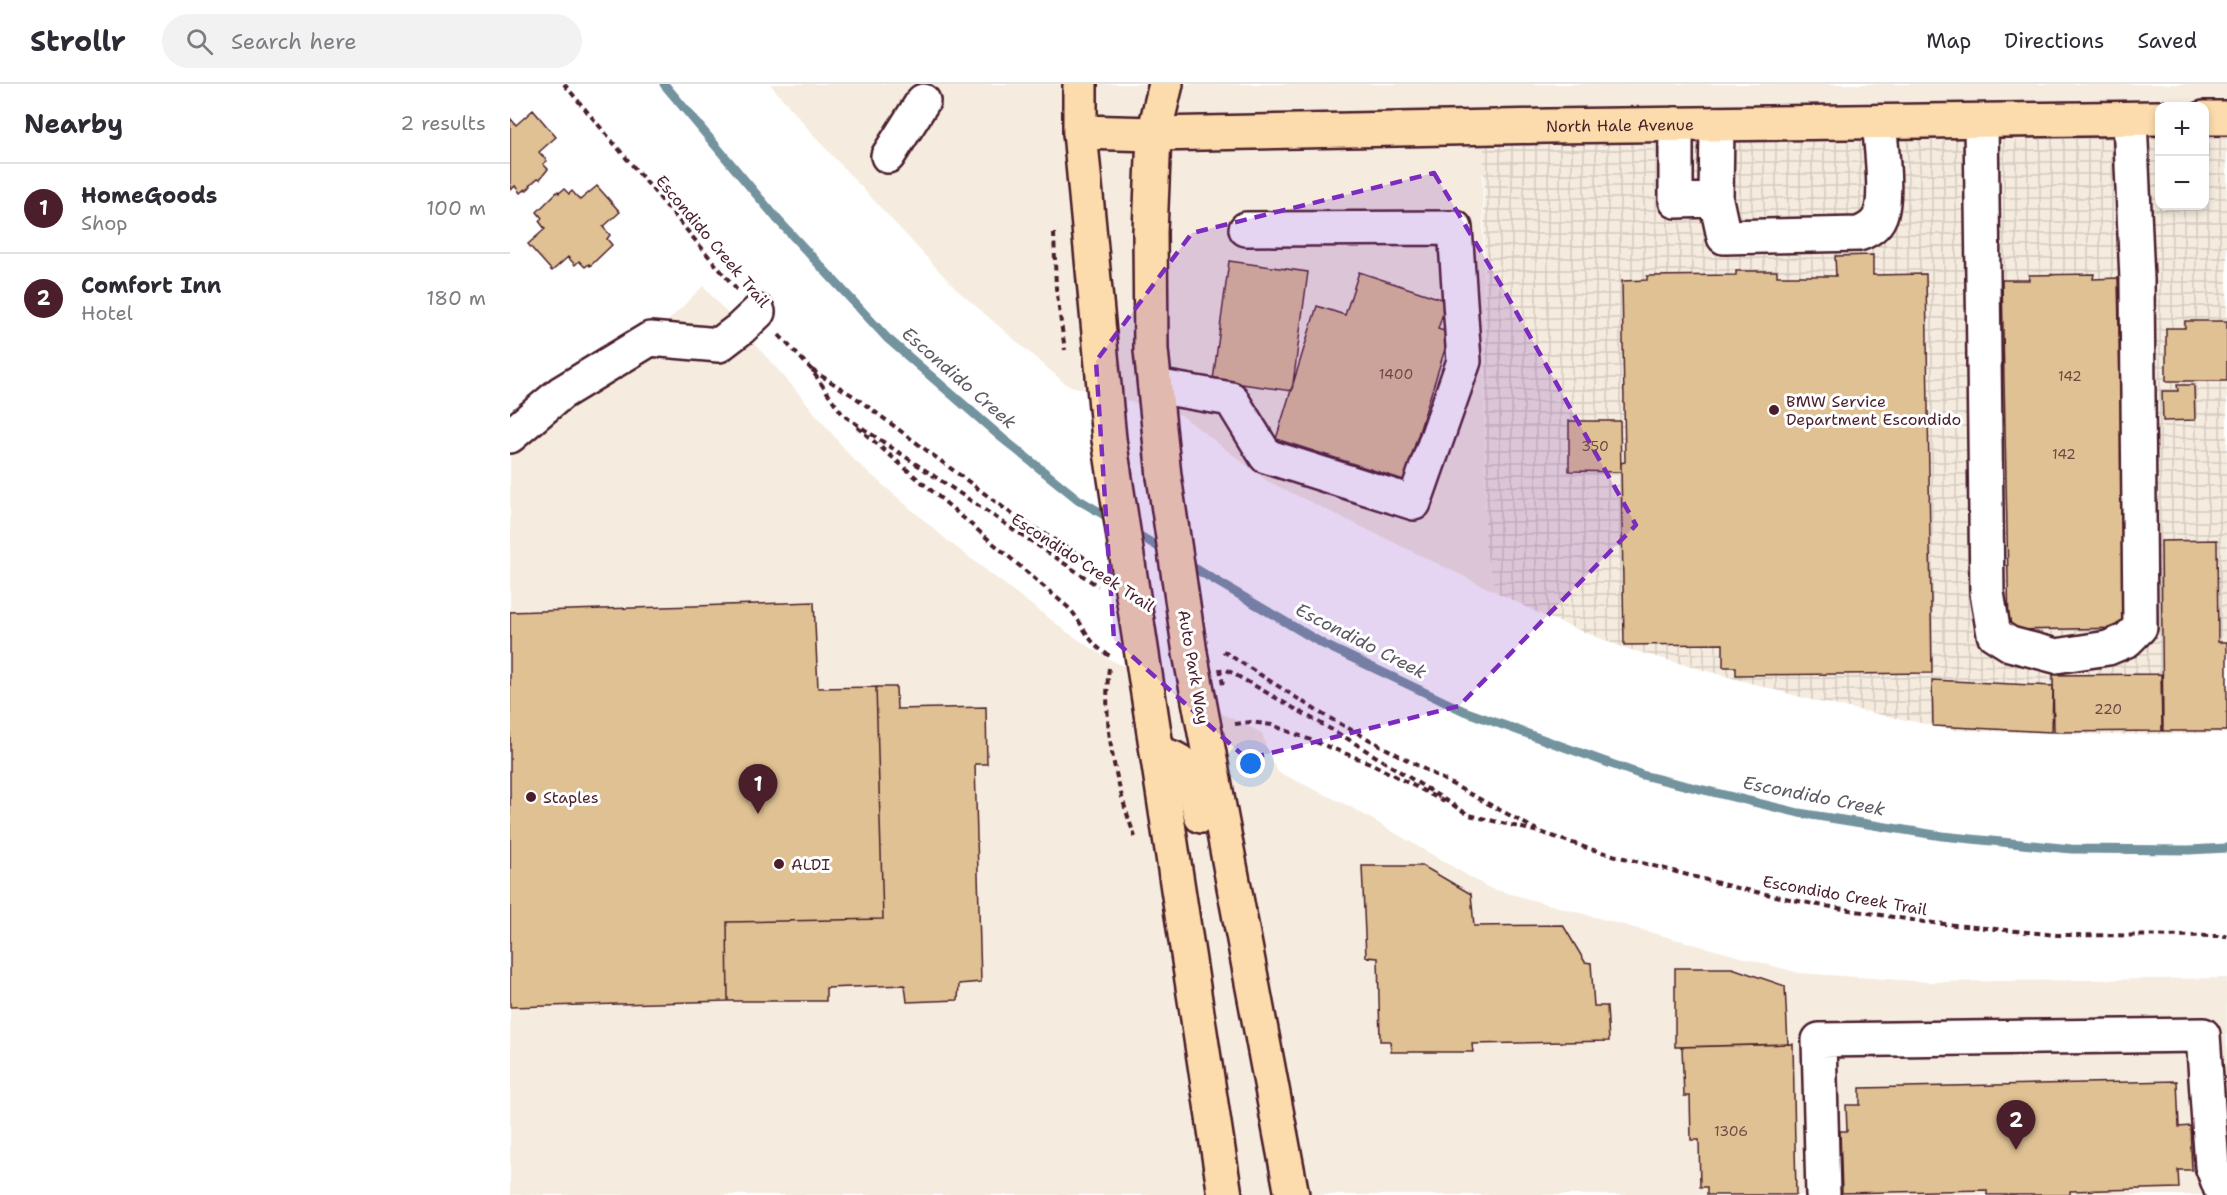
<!DOCTYPE html>
<html lang="en">
<head>
<meta charset="utf-8">
<style>
  body { margin:0; font-family:"Shantell Sans",sans-serif; background:#f2f2f3; color:#2b2b33 }
  .controls { position:absolute; right:18px; top:18px; display:grid; overflow:hidden; border-radius:12px; box-shadow:0 3px 9px #0003 }
  .controls button { width:54px; height:54px; display:grid; place-items:center; padding:0; border:0; border-bottom:2px solid #e1e1e2; background:#fff; color:#2b2b33; font:30px sans-serif }
  .you { position:absolute; left:741px; top:680px; width:21px; height:21px; margin:-15px; border:4px solid #fff; border-radius:50%; background:#1a73e8; box-shadow:0 0 0 9px #1a73e833 }
  .badge { display:grid; place-items:center; width:39px; height:39px; border-radius:50%; background:#4a1f2b; color:#fff; font-size:20px; font-weight:700 }
  .pin { position:absolute; translate:-50% -50px; filter:drop-shadow(0 2px 3px #0008) }
  .pin::after { content:''; position:absolute; top:32px; width:21px; height:18px; background:inherit; clip-path:polygon(0 0,100% 0,50% 100%) }
  .list { margin:0; padding:0; list-style:none }
  h2 { display:flex; justify-content:space-between; align-items:center; height:78px; margin:0; padding:0 24px; font-size:26px }
  h2 small { font-size:20px; font-weight:400; color:#7c7c81 }
  .list li { display:grid; grid-template-columns:39px 1fr auto; gap:18px; align-items:center; box-sizing:border-box; height:90px; padding:0 24px; border-top:2px solid #e1e1e2 }
  .list b { display:block; font-size:22px; white-space:nowrap }
  .list p { margin:0; font-size:20px; white-space:nowrap; color:#7c7c81 }
  .list em { font-size:20px; font-style:normal; color:#7c7c81 }
  .icon { flex:none; width:33px; height:33px; fill:none; stroke:currentColor; stroke-width:2; stroke-linecap:round; stroke-linejoin:round }
  .map { position:relative; flex:none; width:1717px; height:1111px; overflow:hidden }
  header { display:flex; align-items:center; gap:36px; box-sizing:border-box; height:84px; padding:0 30px; background:#fff; border-bottom:2px solid #e1e1e2 }
  header strong { font-size:28px }
  nav { display:flex; gap:33px; margin-inline-start:auto; font-size:21px }
  .search { width:420px; height:54px; background:#f2f2f3; display:flex; align-items:center; gap:15px; box-sizing:border-box; padding:0 21px; border-radius:33px; color:#7c7c81; font-size:22px }
  main { display:flex }
  aside { flex:1; background:#fff }
  .map>svg:first-child { display:block }
  .built { fill:#f5ecdf }
  .industrial { fill:url(#industrial-grid) }
  .lines { fill:none; stroke-linecap:round; stroke-linejoin:round }
  .stream { stroke:#73939e; stroke-width:9 }
  .building { fill:#dfc193; stroke:#4a1f2b; stroke-width:1.5 }
  .minor-casing { stroke:#4a1f2b; stroke-width:38 }
  .major-casing { stroke:#4a1f2b; stroke-width:38 }
  .path { stroke:#4a1f2b; stroke-width:4; stroke-dasharray:6 4.5; stroke-linecap:butt }
  .minor { stroke:#fff; stroke-width:33 }
  .major { stroke:#fcdcac; stroke-width:33 }
  .major-bridge-casing { stroke:#4a1f2b; stroke-width:38; stroke-linecap:butt }
  .path-bridge { stroke:#4a1f2b; stroke-width:4; stroke-dasharray:6 4.5; stroke-linecap:butt }
  .major-bridge { stroke:#fcdcac; stroke-width:33 }
  .marked { fill:#7b2cbf; fill-opacity:0.2; stroke:#7b2cbf; stroke-width:4.5; stroke-dasharray:12 8; stroke-linejoin:round }
  .poi-dot { fill:#4a1f2b; stroke:#fff; stroke-width:2 }
  .labels { text-anchor:middle; stroke-width:6; stroke-linejoin:round; paint-order:stroke }
  .number-label { font-size:14px; fill:#6f4845 }
  .street-label { font-size:16px; fill:#4a1f2b; stroke:#fff }
  .poi-label { font-size:16px; fill:#4a1f2b; stroke:#fff; text-anchor:start }
  .water-label { font-size:18px; font-style:italic; fill:#5f5964; stroke:#fff }
</style>
</head>
<body>
<header>
<strong>Strollr</strong>
<div class="search"><svg class="icon" aria-label="search" viewBox="0 0 24 24"><circle cx="10" cy="10" r="6"/><path d="M15 15l6 6"/></svg>Search here</div>
<nav><a>Map</a><a>Directions</a><a>Saved</a></nav>
</header>
<main>
<aside>
<h2>Nearby<small>2 results</small></h2>
<ul class="list">
<li><span class="badge">1</span><div><b>HomeGoods</b><p>Shop</p></div><em>100 m</em></li>
<li><span class="badge">2</span><div><b>Comfort Inn</b><p>Hotel</p></div><em>180 m</em></li>
</ul>
</aside>
<div class="map">
<svg width="1717" height="1111" viewBox="0 0 1717 1111">
  <defs>
    <pattern id="industrial-grid" width="8" height="8" patternUnits="userSpaceOnUse" patternTransform="scale(1.5)"><rect width="8" height="8" fill="#f5ecdf"/><path d="M0 4h8M4 0v8" fill="none" stroke="#d4cac0"/></pattern>
  </defs>
  <rect width="100%" height="100%" fill="#fff"/>
  <filter id="ink" filterUnits="userSpaceOnUse"><feTurbulence type="fractalNoise" baseFrequency=".0167" numOctaves="2"/><feDisplacementMap in="SourceGraphic" scale="12" xChannelSelector="R" yChannelSelector="G"/><feConvolveMatrix kernelMatrix="1 2 1 2 8 2 1 2 1" color-interpolation-filters="sRGB"/></filter>
  <g filter="url(#ink)">
    <!-- built -->
    <path class="built" d="M260 0H1717V33L1694 22H1650L973 90 975 464 986 508 757 397 671 331 557 301 447 206 305 53Z
      M193 202 285 305 343 375 438 457 557 548 595 573 752 649 760 674 768 688 839 722 979 804 1289 889 1420 898 1717 894V1111H0V352L140 255Z"/>
    <!-- industrial -->
    <path class="industrial" d="M1695 33H1717V649L1594 651 1444 646 1305 617 1114 564 1034 532 986 508 975 464 974 43 1649 34 1650 122H1694Z"/>
    <g class="lines">
      <!-- stream -->
      <path class="stream" d="M154 0 268 136 377 254 492 354 569 416 603 436
        M620 446 657 468
        M674 478 813 560 954 627 1132 691 1289 729 1432 752 1561 765 1679 766 1717 764"/>
    </g>
    <!-- building -->
    <path class="building" d="M23 26 46 53 29 68 37 77 33 80 38 85 30 95 28 94 20 101 21 102 16 107 15 105 10 109 5 102 1 106 0 104V34L6 41Z
      M87 102 110 128 93 143 100 151 97 155 102 161 80 182 79 180 75 183 69 177 65 181 58 173 42 187 18 160 35 145 29 137 32 134 27 128 48 107 49 109 54 105 59 110 62 107 70 116Z
      M1363 171V191L1416 190 1422 589 1226 591V583H1213V560L1114 561 1111 379 1115 378 1112 197 1137 196V192L1226 191V187H1267V192H1326L1325 172Z
      M719 177 798 188 782 307 703 296Z
      M849 188 937 217 928 245 940 249 894 396 766 355 807 222 835 231Z
      M1584 190 1583 195 1608 194 1615 544 1499 546 1492 196H1519V191Z
      M1675 237H1717V297H1656V244H1675Z
      M1667 301H1684L1685 336 1653 337 1652 307H1668Z
      M1059 337H1110L1111 388 1059 387Z
      M1707 456 1708 558H1717V647H1653L1651 457Z
      M304 518 308 604 366 603 373 835 217 838 218 917 0 923V528Z
      M1651 590 1652 647 1544 648 1543 591Z
      M1422 596 1543 602 1542 648 1423 642Z
      M366 603H386L387 625 476 623 477 680H465L471 898 449 900 448 916 397 918 395 901 316 904V917H218L217 838 373 835Z
      M852 782H913L961 810 964 842 1053 841 1075 878 1081 879 1084 922H1097L1099 957 962 960 963 968H881L880 957H870L868 874 856 873Z
      M1165 884H1222L1275 902 1278 960 1165 963Z
      M1283 960 1286 1111H1197V1103H1190L1189 1056H1181L1180 1012H1174L1172 963Z
      M1667 997 1669 1043 1680 1042 1682 1086H1668L1669 1104 1560 1107V1111H1477V1106L1332 1109 1330 1047H1337L1336 1021H1350V1004Z"/>
    <g class="lines">
      <!-- minor casing -->
      <g class="minor-casing">
        <path id="minor" d="M1471 37 1477 509 1484 550 1500 560 1546 572 1598 564 1617 556 1630 543 1627 196 1620 35
          M1166 40V117L1206 116
          M1207 40 1206 116 1214 153 1349 150C1358 146 1366 142 1370 132 1378 114 1371 59 1369 38
          M378 72 413 17
          M645 302 721 315 756 372 904 419 954 277 945 144 736 145
          M0 352 51 309 140 255 209 261 230 245 248 228
          M1313 1111 1309 956 1693 951 1702 1082 1713 1111"/>
      </g>
      <!-- major casing -->
      <g class="major-casing">
        <g id="major">
          <path d="M570 0V48L599 355"/>
          <path d="M1694 34H1717"/>
          <path id="s1" d="M570 48 644 50 1038 42 1650 34"/>
          <path d="M654 392 641 266 640 148 644 50 656 0"/>
          <path d="M627 538 715 1111"/>
          <path d="M680 569 782 1111"/>
          <path d="M648 670C685 675 683 701 691 732"/>
        </g>
      </g>
      <!-- path -->
      <path class="path" d="M54 0 227 206
        M544 149 546 204 555 266
        M269 251 301 285 333 331 588 502
        M302 286 345 313 506 433 585 480
        M347 343 560 525C576 544 577 559 600 572
        M713 567 812 630 1027 746
        M599 584C592 639 606 702 625 753
        M717 586 838 655 959 731 1033 749 1080 765 1223 803 1303 820 1414 838 1547 851 1717 852
        M725 640 741 638 762 641 860 679 935 718"/>
      <!-- minor -->
      <use href="#minor" class="minor"/>
      <!-- major -->
      <use href="#major" class="major"/>
      <!-- major-bridge casing -->
      <g class="major-bridge-casing">
        <path id="major-bridge" d="M599 355 627 538
          M654 392 680 569"/>
      </g>
      <!-- path-bridge -->
      <path class="path-bridge" d="M710 584 713 601"/>
      <!-- major-bridge -->
      <use href="#major-bridge" class="major-bridge"/>
    </g>
  </g>
  <!-- marked area -->
  <path class="marked" d="M924 89 994 206 1126 441 949 622 737 675 604 556 586 277 682 149Z"/>
  <!-- markers -->
  <g class="poi-dot">
    <circle cx="1264" cy="326" r="6"/>
    <circle cx="21" cy="713" r="6"/>
    <circle cx="269" cy="780" r="6"/>
  </g>
  <g class="labels">
    <!-- number labels -->
    <g class="number-label">
      <text x="886" y="295">1400</text>
      <text x="1560" y="297">142</text>
      <text x="1085" y="367">350</text>
      <text x="1554" y="375">142</text>
      <text x="1598" y="630">220</text>
      <text x="1221" y="1052">1306</text>
    </g>
    <!-- street labels -->
    <g class="street-label">
      <text dy="6" stroke="none"><textPath href="#s1" startOffset="540">North Hale Avenue</textPath></text>
      <text transform="translate(203 157) rotate(50)" y="6">Escondido Creek Trail</text>
      <text transform="translate(573 478) rotate(33)" y="6">Escondido Creek Trail</text>
      <text transform="translate(684 583) rotate(80)" y="6">Auto Park Way</text>
      <text transform="translate(1335 811) rotate(10)" y="6">Escondido Creek Trail</text>
    </g>
    <!-- poi labels -->
    <g class="poi-label">
      <text x="1276" y="323">BMW Service<tspan x="1276" dy="18">Department Escondido</tspan></text>
      <text x="33" y="719">Staples</text>
      <text x="281" y="786">ALDI</text>
    </g>
    <!-- water labels -->
    <g class="water-label">
      <text transform="translate(449 294) rotate(41)" y="6">Escondido Creek</text>
      <text transform="translate(851 557) rotate(27)" y="6">Escondido Creek</text>
      <text transform="translate(1304 712) rotate(11)" y="6">Escondido Creek</text>
    </g>
  </g>
</svg>
<div class="controls">
<button>+</button>
<button>−</button>
</div>
<div class="you"></div>
<div class="pin badge" style="left:248px;top:730px">1</div>
<div class="pin badge" style="left:1506px;top:1066px">2</div>
</div>
</main>
</body>
</html>
